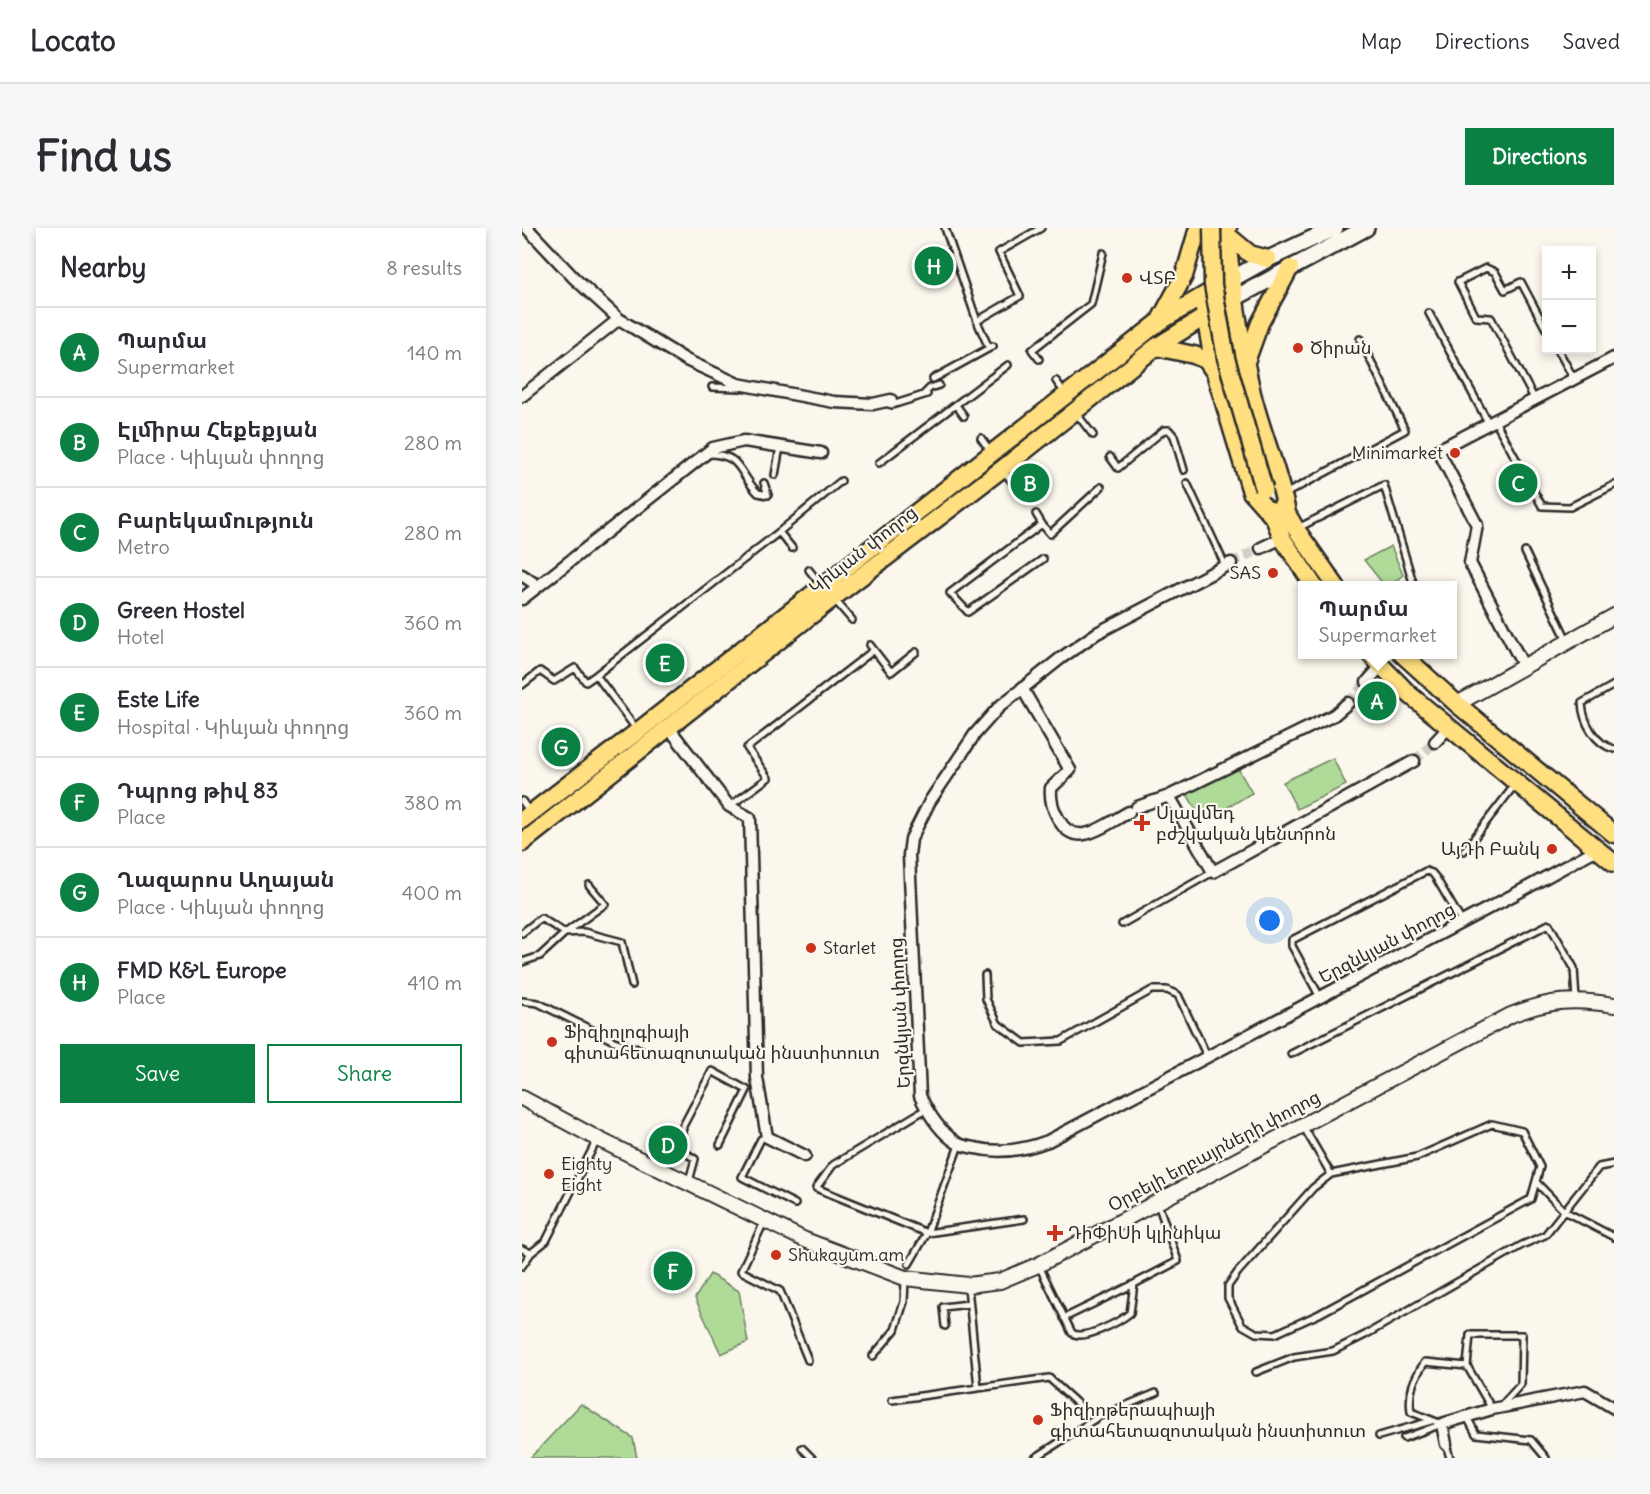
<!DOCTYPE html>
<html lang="en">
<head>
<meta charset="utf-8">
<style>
  body { margin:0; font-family:Delius,"Noto Sans Armenian",sans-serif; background:#f7f7f7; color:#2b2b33 }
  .controls { position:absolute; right:18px; top:18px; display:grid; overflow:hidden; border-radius:0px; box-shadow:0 3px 9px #0003 }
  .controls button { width:54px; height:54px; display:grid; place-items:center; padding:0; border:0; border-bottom:2px solid #e1e1e2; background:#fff; color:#2b2b33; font:30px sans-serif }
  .you { position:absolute; left:748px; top:693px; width:21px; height:21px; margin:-15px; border:4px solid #fff; border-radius:50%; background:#1a73e8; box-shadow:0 0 0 9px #1a73e833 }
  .badge { display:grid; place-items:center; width:39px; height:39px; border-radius:50%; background:#0b8043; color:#fff; font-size:20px; font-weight:700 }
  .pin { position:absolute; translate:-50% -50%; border:3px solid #fff; box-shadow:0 2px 6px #0006 }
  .popup { position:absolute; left:776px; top:353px; width:159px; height:78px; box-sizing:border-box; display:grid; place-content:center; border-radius:0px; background:#fff; filter:drop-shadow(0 2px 4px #0005); font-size:20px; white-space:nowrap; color:#7c7c81 }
  .popup b { font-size:22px; color:#2b2b33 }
  .popup::after { content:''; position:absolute; left:50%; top:100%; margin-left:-12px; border:12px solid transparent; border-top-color:#fff }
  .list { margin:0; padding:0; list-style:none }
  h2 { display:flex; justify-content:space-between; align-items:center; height:78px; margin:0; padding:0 24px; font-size:26px }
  h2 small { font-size:20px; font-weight:400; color:#7c7c81 }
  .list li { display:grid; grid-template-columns:39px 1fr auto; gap:18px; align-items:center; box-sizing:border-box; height:90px; padding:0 24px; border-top:2px solid #e1e1e2 }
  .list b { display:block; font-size:22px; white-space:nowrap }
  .list p { margin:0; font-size:20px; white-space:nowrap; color:#7c7c81 }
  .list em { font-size:20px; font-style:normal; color:#7c7c81 }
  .actions { display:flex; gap:12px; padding:18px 24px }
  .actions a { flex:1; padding:14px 0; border:2px solid #0b8043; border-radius:0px; text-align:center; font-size:21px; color:#0b8043 }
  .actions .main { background:#0b8043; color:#fff }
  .map { position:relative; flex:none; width:1092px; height:1230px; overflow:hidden; border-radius:0px }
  header { display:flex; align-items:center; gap:36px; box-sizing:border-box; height:84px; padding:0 30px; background:#fff; border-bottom:2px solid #e1e1e2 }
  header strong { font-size:28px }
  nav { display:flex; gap:33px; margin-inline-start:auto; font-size:21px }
  .intro { display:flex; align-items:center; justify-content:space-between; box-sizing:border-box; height:144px; padding:0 36px }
  h1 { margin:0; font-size:42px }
  .button { padding:15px 27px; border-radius:0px; background:#0b8043; color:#fff; font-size:21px; font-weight:700 }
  main { display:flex; gap:36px; padding:0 36px }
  aside { flex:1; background:#fff; border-radius:0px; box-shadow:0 3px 9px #0003 }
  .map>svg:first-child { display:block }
  .green { fill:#afda98; stroke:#6d8262; stroke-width:1.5 }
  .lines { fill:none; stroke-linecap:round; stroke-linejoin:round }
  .minor-tunnel { stroke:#d1cec5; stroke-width:10; stroke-dasharray:10 5; stroke-linecap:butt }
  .service-casing { stroke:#2b2b2b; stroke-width:10 }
  .minor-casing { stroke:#2b2b2b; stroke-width:15 }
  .tertiary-casing { stroke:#2b2b2b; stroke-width:18 }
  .secondary-casing { stroke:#2b2b2b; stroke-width:20 }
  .primary-casing { stroke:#2b2b2b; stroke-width:21 }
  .service { stroke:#fbf7ec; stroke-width:5 }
  .minor { stroke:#fbf7ec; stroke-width:10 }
  .tertiary { stroke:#fbf7ec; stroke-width:14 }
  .secondary { stroke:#fbf7ec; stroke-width:15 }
  .primary { stroke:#ffdf80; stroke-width:16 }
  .primary-bridge-casing { stroke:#2b2b2b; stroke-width:21; stroke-linecap:butt }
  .primary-bridge { stroke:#ffdf80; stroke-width:16 }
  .poi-dot { fill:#c8321e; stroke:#fbf7ec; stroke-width:2 }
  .labels { text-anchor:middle; stroke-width:4.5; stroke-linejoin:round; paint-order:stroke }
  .poi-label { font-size:18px; fill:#2b2b2b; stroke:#fbf7ec; text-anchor:start }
  .street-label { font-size:18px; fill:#2b2b2b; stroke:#fbf7ec }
</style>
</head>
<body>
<header>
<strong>Locato</strong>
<nav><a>Map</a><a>Directions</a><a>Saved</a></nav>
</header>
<div class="intro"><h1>Find us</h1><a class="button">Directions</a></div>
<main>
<aside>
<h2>Nearby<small>8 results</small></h2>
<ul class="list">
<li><span class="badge">A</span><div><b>Պարմա</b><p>Supermarket</p></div><em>140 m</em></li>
<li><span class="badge">B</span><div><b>Էլմիրա Հեքեքյան</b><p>Place · Կիևյան փողոց</p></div><em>280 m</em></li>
<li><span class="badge">C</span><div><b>Բարեկամություն</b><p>Metro</p></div><em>280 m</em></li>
<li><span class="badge">D</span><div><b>Green Hostel</b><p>Hotel</p></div><em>360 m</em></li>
<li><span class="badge">E</span><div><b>Este Life</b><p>Hospital · Կիևյան փողոց</p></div><em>360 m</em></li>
<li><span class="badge">F</span><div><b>Դպրոց թիվ 83</b><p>Place</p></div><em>380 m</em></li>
<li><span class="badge">G</span><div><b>Ղազարոս Աղայան</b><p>Place · Կիևյան փողոց</p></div><em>400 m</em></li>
<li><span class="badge">H</span><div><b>FMD K&amp;L Europe</b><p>Place</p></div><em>410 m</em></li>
</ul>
<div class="actions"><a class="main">Save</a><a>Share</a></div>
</aside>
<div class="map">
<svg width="1092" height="1230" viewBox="0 0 1092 1230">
  <rect width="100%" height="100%" fill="#fbf7ec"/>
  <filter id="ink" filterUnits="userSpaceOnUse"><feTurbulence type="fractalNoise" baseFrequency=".0167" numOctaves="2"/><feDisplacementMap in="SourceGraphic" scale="12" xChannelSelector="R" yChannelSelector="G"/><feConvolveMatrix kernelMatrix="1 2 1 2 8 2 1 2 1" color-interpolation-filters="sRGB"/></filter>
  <g filter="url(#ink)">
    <!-- green -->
    <path class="green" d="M869 318 881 347 869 357H862L842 332Z
      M811 530 824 557 775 581 761 554Z
      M714 537 730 565 681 594 665 566Z
      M188 1046 217 1063 226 1114 199 1126 173 1070Z
      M59 1176 111 1210 115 1230H8Z"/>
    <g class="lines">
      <!-- minor-tunnel -->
      <path class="minor-tunnel" d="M709 335 739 320
        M826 475 845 454
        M892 533 913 514"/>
      <!-- service casing -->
      <g class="service-casing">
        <path id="service" d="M423 0 455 93 467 120
          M907 85 967 196
          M455 93 498 68 477 24 519 0
          M1036 122 1052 151
          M517 131 510 122 569 76 581 25
          M411 151 471 118
          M534 153 543 165
          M190 159 218 160
          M402 166 408 160 417 157
          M1013 172 969 90 954 89 936 54 964 40 973 44 983 62 999 54 1024 101
          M363 175 370 177 405 166
          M434 177 442 188
          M554 185 571 207
          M973 193 1020 278 1048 279 1092 257
          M459 210 469 224
          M185 226C221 226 215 244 236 265L246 267 242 255
          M588 229 596 240 642 202H647L652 208 662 242
          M357 235 486 137
          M481 242 497 263
          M253 247 258 219
          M665 255 703 337
          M763 266 883 202 838 111
          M514 286 520 296
          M776 300 862 257 892 358
          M257 304 270 320
          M1003 324 1045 412
          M521 331 446 384 428 365 520 296 528 306 579 259
          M287 342 299 357
          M312 371 330 392
          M348 417 369 444 394 424
          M0 457 18 443 32 453 53 440 64 454 74 447
          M1092 457 1060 475C1061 494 1073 516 1092 521
          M115 502 74 447 257 304 319 253
          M0 573 8 584
          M208 578 246 550 225 520 352 422
          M942 623 992 558
          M600 696 691 644
          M0 705 19 690 43 705 83 676 67 657
          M0 734 18 728 43 705 62 704 100 714 110 757
          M463 747 464 771 476 796 502 815 539 813 630 762H645L656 767 685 828
          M798 769 770 718V712L904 643 910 645 914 650 940 694
          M0 773 16 775 92 813 131 826
          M769 826 1027 696 1052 740 1054 772
          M404 881 311 937 294 960 405 1005 437 917
          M970 896 1000 903 1018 939 1009 971 797 1086 753 1106 734 1105 720 1097 706 1070V1058L716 1044 791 960 809 946 895 929Z
          M781 898 809 946
          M245 909 239 911 220 949 273 976
          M167 953 173 931 159 922 161 898 190 843 225 862 198 917
          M1015 955 1042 983 1092 1009
          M242 994 219 1043 258 1063 286 1132
          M0 1021 9 1025
          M387 1036 405 1005 502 991
          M0 1038 9 1025 24 1013 75 912
          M517 1038 550 1105C562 1113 597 1094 608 1085L612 1056 656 1033 636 976
          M446 1059 456 1160 527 1150 560 1180 576 1189 634 1165
          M542 1090 612 1056
          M423 1098 421 1079 447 1076
          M351 1128 373 1102 382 1074 383 1052
          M945 1138 970 1181
          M734 1144 772 1129 811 1123 843 1107 1000 1017 1023 1007 1077 939 1092 936
          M370 1172 456 1160
          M945 1189 954 1206 1009 1212 1024 1230
          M920 1196 889 1184C886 1164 892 1150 903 1134L945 1138 948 1107H1000L999 1156 979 1178
          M857 1208 909 1193
          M882 1210 920 1196
          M924 1216 928 1230
          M280 1220 290 1230
          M513 1230 576 1189"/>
      </g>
      <!-- minor casing -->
      <g class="minor-casing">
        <path id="minor" d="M5 0 52 50 97 91 164 132 216 156 312 174 351 176 369 172
          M0 168 97 91
          M739 320 760 310
          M709 335 575 405 539 430 477 479 453 506 408 573 389 611 387 627 398 868C407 887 418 904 435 915 440 918 447 919 453 920 478 926 502 922 526 913L997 664 1075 621
          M0 347 16 358
          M0 371 191 220 222 213 299 225
          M1002 439 948 335 955 297 916 222 1092 130
          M845 454 859 438
          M500 460 548 542 529 560C528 573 531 581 537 592 554 623 584 596 607 584
          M826 475 812 487 647 568 691 644 892 533
          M147 500 207 578 228 590 235 850 245 909 283 928
          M913 514 927 499
          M615 579 647 568
          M924 1216 920 1196 970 1181 1063 1163 1092 1180"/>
      </g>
      <!-- tertiary casing -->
      <g class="tertiary-casing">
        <path id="tertiary" d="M935 476 1092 388
          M0 870 76 911 283 1012 383 1050 446 1057 478 1053 516 1037 989 787C1027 772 1052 770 1092 777"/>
      </g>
      <!-- secondary casing -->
      <g class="secondary-casing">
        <path id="secondary" d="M710 51 746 31 813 0
          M713 70 844 0"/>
      </g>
      <!-- primary casing -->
      <g class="primary-casing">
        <path id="primary" d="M706 0 704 6C711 60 718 113 730 165 740 206 757 244 765 285
          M704 6 728 26 746 31
          M682 80 693 145 729 264 752 290
          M639 90 662 48 676 0
          M634 119 672 127 684 132 693 145
          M725 131 738 95 768 40
          M760 277 774 301 814 358
          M749 282 760 310 792 358
          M848 426 888 467 1092 635
          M880 426 935 476 1092 606
          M0 592 116 503 637 94 710 51
          M0 615 311 370 480 241 634 119 713 70"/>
      </g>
      <!-- service -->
      <use href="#service" class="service"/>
      <!-- minor -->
      <use href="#minor" class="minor"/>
      <!-- tertiary -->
      <use href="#tertiary" class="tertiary"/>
      <!-- secondary -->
      <use href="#secondary" class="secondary"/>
      <!-- primary -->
      <use href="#primary" class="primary"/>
      <!-- primary-bridge casing -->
      <g class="primary-bridge-casing">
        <path id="primary-bridge" d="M690 0 691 57 704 130 742 261"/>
      </g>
      <!-- primary-bridge -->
      <use href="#primary-bridge" class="primary-bridge"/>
    </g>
  </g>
  <!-- markers -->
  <g class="poi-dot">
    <circle cx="605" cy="50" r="6"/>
    <circle cx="776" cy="120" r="6"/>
    <circle cx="933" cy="225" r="6"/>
    <circle cx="751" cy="345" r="6"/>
    <path d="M617 586h6v6h6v6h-6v6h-6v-6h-6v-6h6z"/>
    <circle cx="1030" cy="621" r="6"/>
    <circle cx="289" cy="720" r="6"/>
    <circle cx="30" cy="814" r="6"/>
    <circle cx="27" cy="946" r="6"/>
    <path d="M530 996h6v6h6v6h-6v6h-6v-6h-6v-6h6z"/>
    <circle cx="254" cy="1027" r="6"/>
    <circle cx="516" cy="1192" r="6"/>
  </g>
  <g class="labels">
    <!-- poi labels -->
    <g class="poi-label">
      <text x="617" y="56">ՎՏԲ</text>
      <text x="788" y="126">Ծիրան</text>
      <text x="921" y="231" text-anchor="end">Minimarket</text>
      <text x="739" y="351" text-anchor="end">SAS</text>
      <text x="634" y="591">Սլավմեդ<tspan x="634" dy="21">բժշկական կենտրոն</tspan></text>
      <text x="1018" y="627" text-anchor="end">ԱյԴի Բանկ</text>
      <text x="301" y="726">Starlet</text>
      <text x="42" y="810">Ֆիզիոլոգիայի<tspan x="42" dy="21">գիտահետազոտական ինստիտուտ</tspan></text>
      <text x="39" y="942">Eighty<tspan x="39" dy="21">Eight</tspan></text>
      <text x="546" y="1011">ԴիՓիՍի կլինիկա</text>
      <text x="266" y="1033">Shukayum.am</text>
      <text x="528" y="1188">Ֆիզիոթերապիայի<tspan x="528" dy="21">գիտահետազոտական ինստիտուտ</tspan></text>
    </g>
    <!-- street labels -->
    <g class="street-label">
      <text transform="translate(341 322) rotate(-38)" y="6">Կիևյան փողոց</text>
      <text transform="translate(865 715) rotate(-28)" y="6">Երզնկյան փողոց</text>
      <text transform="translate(378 785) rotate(-93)" y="6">Երզնկյան փողոց</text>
      <text transform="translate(692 923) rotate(-28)" y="6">Օրբելի եղբայրների փողոց</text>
    </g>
  </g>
</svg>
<div class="controls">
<button>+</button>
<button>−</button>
</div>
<div class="you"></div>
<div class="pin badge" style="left:855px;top:473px">A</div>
<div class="popup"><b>Պարմա</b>Supermarket</div>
<div class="pin badge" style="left:508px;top:255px">B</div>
<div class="pin badge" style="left:996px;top:255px">C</div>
<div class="pin badge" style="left:146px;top:917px">D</div>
<div class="pin badge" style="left:143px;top:435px">E</div>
<div class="pin badge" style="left:151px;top:1043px">F</div>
<div class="pin badge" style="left:39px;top:519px">G</div>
<div class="pin badge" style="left:412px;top:38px">H</div>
</div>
</main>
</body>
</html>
